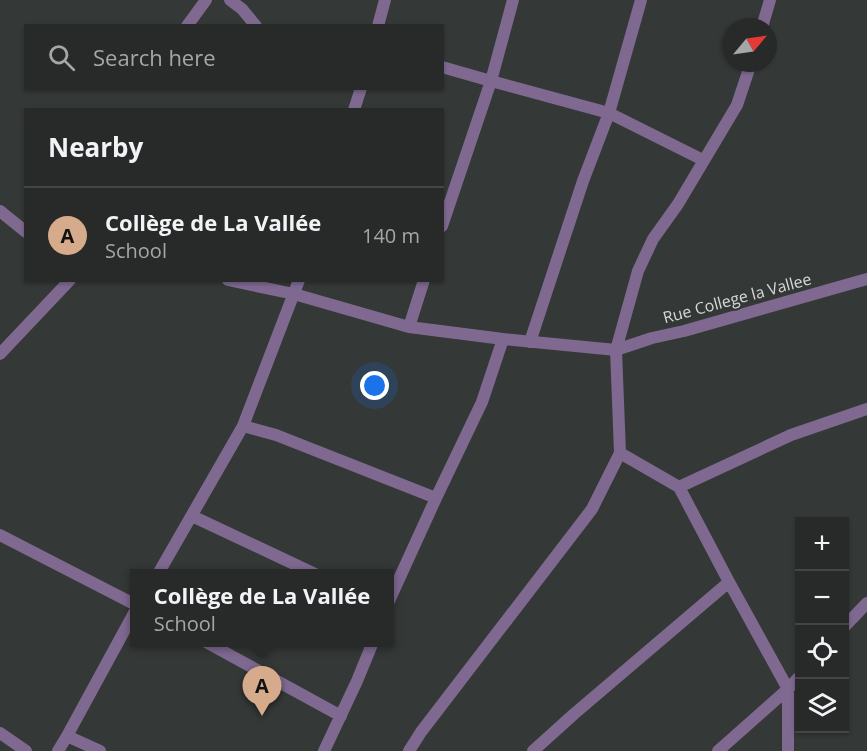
<!DOCTYPE html>
<html lang="en">
<head>
<meta charset="utf-8">
<style>
  body { margin:0; font-family:"Open Sans",sans-serif; background:#2f3230; color:#f1f3f6 }
  .controls { position:absolute; right:18px; bottom:18px; display:grid; overflow:hidden; border-radius:0px; box-shadow:0 2px 4px #0004 }
  .controls button { width:54px; height:54px; display:grid; place-items:center; padding:0; border:0; border-bottom:2px solid #434645; background:#272a28; color:#f1f3f6; font:30px sans-serif }
  .compass { position:absolute; left:723px; top:18px; width:54px; height:54px; border-radius:50%; background:#272a28; box-shadow:0 2px 4px #0004; rotate:61deg }
  .you { position:absolute; left:375px; top:386px; width:21px; height:21px; margin:-15px; border:4px solid #fff; border-radius:50%; background:#1a73e8; box-shadow:0 0 0 9px #1a73e833 }
  .badge { display:grid; place-items:center; width:39px; height:39px; border-radius:50%; background:#d6ab8b; color:#111; font-size:20px; font-weight:700 }
  .pin { position:absolute; translate:-50% -50px; filter:drop-shadow(0 2px 3px #0008) }
  .pin::after { content:''; position:absolute; top:32px; width:21px; height:18px; background:inherit; clip-path:polygon(0 0,100% 0,50% 100%) }
  .popup { position:absolute; left:130px; top:569px; width:264px; height:78px; box-sizing:border-box; display:grid; place-content:center; border-radius:0px; background:#272a28; filter:drop-shadow(0 2px 4px #0005); font-size:20px; white-space:nowrap; color:#a4a7a8 }
  .popup b { font-size:22px; color:#f1f3f6 }
  .popup::after { content:''; position:absolute; left:50%; top:100%; margin-left:-12px; border:12px solid transparent; border-top-color:#272a28 }
  .list { margin:0; padding:0; list-style:none }
  h2 { display:flex; justify-content:space-between; align-items:center; height:78px; margin:0; padding:0 24px; font-size:26px }
  h2 small { font-size:20px; font-weight:400; color:#a4a7a8 }
  .list li { display:grid; grid-template-columns:39px 1fr auto; gap:18px; align-items:center; box-sizing:border-box; height:96px; padding:0 24px; border-top:2px solid #434645 }
  .list b { display:block; font-size:22px; white-space:nowrap }
  .list p { margin:0; font-size:20px; white-space:nowrap; color:#a4a7a8 }
  .list em { font-size:20px; font-style:normal; color:#a4a7a8 }
  .icon { flex:none; width:33px; height:33px; fill:none; stroke:currentColor; stroke-width:2; stroke-linecap:round; stroke-linejoin:round }
  .map { position:relative; flex:none; width:867px; height:751px; overflow:hidden }
  .search { position:absolute; background:#272a28; box-shadow:0 2px 4px #0004; left:24px; top:24px; width:420px; height:66px; display:flex; align-items:center; gap:15px; box-sizing:border-box; padding:0 21px; border-radius:0px; color:#a4a7a8; font-size:22px }
  .panel { position:absolute; background:#272a28; box-shadow:0 2px 4px #0004; left:24px; top:108px; width:420px; height:174px; border-radius:0px }
  .map>svg:first-child { display:block }
  .lines { fill:none; stroke-linecap:round; stroke-linejoin:round }
  .minor { stroke:#7f6991; stroke-width:12 }
  .labels { text-anchor:middle; stroke-width:4.5; stroke-linejoin:round; paint-order:stroke }
  .street-label { font-size:16px; fill:#d6d8d7; stroke:#343836 }
</style>
</head>
<body>
<div class="map">
<svg width="867" height="751" viewBox="0 0 867 751">
  <rect width="100%" height="100%" fill="#343836"/>
  <g class="lines">
    <!-- minor -->
    <path class="minor" d="M230 0 242 9 256 26
      M187 26 206 0
      M378 26 385 0
      M762 27 770 0
      M442 67 491 81 609 113 703 160
      M354 110 361 88
      M0 211 26 232
      M442 226 491 81 513 0
      M228 280 294 294 409 327 503 339 616 350 652 338 684 331 867 279
      M409 327 424 280
      M530 342 583 181 609 113 641 0
      M0 354 70 280
      M243 426 276 435 436 498
      M620 453 679 487 729 582 788 689V751
      M679 487 791 435 867 409
      M192 516 315 574
      M0 535 134 604
      M158 574 243 426 299 280
      M389 601 436 498 482 402 503 339
      M844 627 867 603
      M206 642 341 716
      M0 733 26 751
      M67 736 100 751
      M58 751 67 736 134 613
      M324 751 357 681 373 642
      M409 751 421 732 592 509 620 453 616 350 638 271 653 239 678 204 737 105 751 63
      M533 751 574 714 729 582
      M718 751 788 689 800 676"/>
  </g>
  <g class="labels">
    <!-- street labels -->
    <g class="street-label">
      <text transform="translate(737 298) rotate(-15)" y="6">Rue College la Vallee</text>
    </g>
  </g>
</svg>
<div class="controls">
<button>+</button>
<button>−</button>
<button><svg class="icon" aria-label="locate" viewBox="0 0 24 24"><circle cx="12" cy="12" r="6"/><path d="M12 2v4M12 18v4M2 12h4M18 12h4"/></svg></button>
<button><svg class="icon" aria-label="layers" viewBox="0 0 24 24"><path d="M12 4l9 5-9 5-9-5zM3 14l9 5 9-5"/></svg></button>
</div>
<svg class="compass" viewBox="-18 -18 36 36"><path d="M0-13l5 13h-10z" fill="#e53935"/><path d="M0 13l5-13h-10z" fill="#a4a7a8"/></svg>
<div class="you"></div>
<div class="pin badge" style="left:262px;top:716px">A</div>
<div class="popup"><b>Collège de La Vallée</b>School</div>
<div class="search"><svg class="icon" aria-label="search" viewBox="0 0 24 24"><circle cx="10" cy="10" r="6"/><path d="M15 15l6 6"/></svg>Search here</div>
<section class="panel">
<h2>Nearby<small></small></h2>
<ul class="list">
<li><span class="badge">A</span><div><b>Collège de La Vallée</b><p>School</p></div><em>140 m</em></li>
</ul>
</section>
</div>
</body>
</html>
